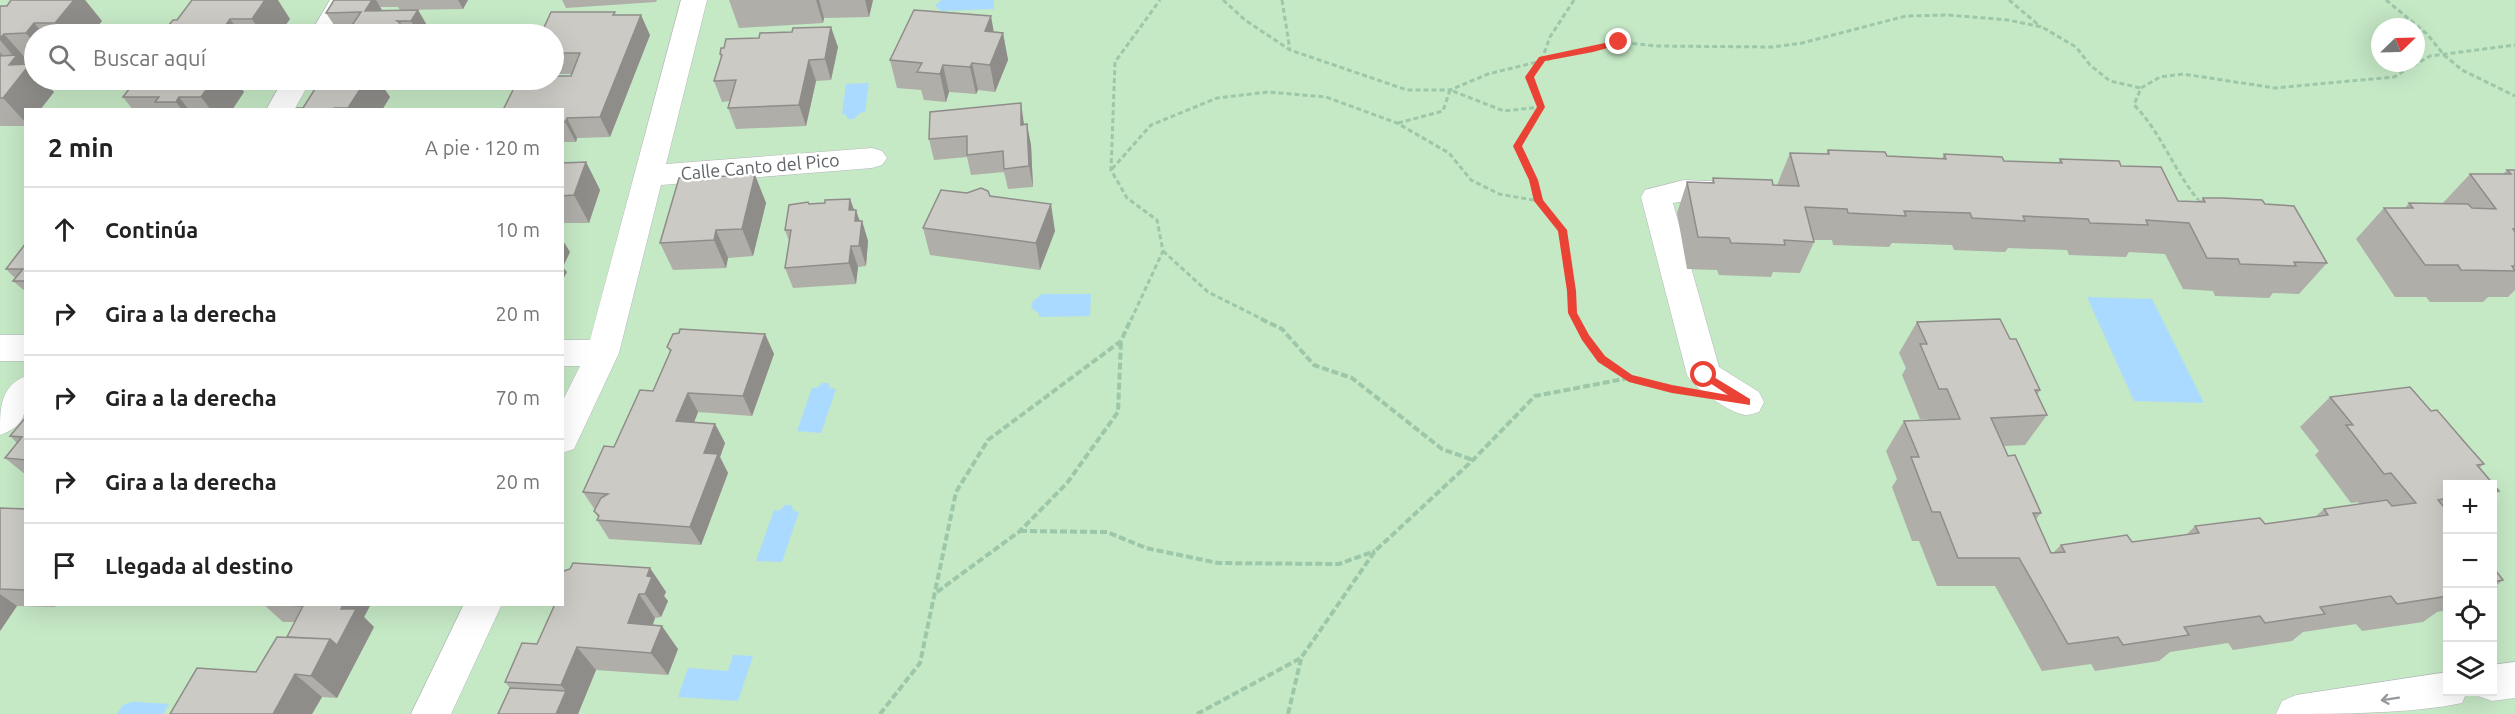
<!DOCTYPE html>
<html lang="es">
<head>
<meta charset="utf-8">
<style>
  body { margin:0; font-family:Ubuntu,sans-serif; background:#f6f6f6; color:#222 }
  .controls { position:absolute; right:18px; bottom:18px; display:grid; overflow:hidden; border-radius:0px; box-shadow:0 6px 24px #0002 }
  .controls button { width:54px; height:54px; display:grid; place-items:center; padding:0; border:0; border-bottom:2px solid #e0e0e0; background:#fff; color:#222; font:30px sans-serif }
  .compass { position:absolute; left:2371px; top:18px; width:54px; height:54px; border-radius:50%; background:#fff; box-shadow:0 6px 24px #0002; rotate:67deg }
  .stop { position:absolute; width:18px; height:18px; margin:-14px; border:4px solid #ea4335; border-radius:50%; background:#fff }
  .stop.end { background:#ea4335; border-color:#fff; box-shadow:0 2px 6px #0008 }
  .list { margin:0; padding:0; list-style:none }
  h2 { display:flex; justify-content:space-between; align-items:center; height:78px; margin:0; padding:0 24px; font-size:26px }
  h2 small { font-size:20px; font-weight:400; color:#767676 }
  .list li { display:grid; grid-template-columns:39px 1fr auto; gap:18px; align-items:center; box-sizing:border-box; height:84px; padding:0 24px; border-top:2px solid #e0e0e0 }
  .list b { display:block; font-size:22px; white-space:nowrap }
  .list em { font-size:20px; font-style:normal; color:#767676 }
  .icon { flex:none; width:33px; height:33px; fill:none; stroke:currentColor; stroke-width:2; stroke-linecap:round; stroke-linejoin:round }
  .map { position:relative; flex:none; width:2515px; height:714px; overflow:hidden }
  .search { position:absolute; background:#fff; box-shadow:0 6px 24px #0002; left:24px; top:24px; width:540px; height:66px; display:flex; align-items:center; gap:15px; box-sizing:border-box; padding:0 21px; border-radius:33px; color:#767676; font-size:22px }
  .panel { position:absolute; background:#fff; box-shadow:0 6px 24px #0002; left:24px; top:108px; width:540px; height:498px; border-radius:0px }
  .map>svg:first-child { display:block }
  .green { fill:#c5e8c5; fill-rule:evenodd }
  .water { fill:#aadaff }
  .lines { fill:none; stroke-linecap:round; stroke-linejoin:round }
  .minor-casing { stroke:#b5b8bc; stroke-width:1 }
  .path-far1 { stroke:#9cc7a9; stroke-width:3; stroke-dasharray:5 3; stroke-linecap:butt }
  .path { stroke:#9cc7a9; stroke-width:4; stroke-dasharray:7 3; stroke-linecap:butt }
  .minor { fill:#fff; fill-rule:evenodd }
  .wall { fill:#afaea9 }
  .shaded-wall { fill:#8f8d8a }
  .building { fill:#cccac5; stroke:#8f8d8a; stroke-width:1.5 }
  .oneway { stroke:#979a9d }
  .route { fill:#ea4335 }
  .labels { text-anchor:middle; stroke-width:5; stroke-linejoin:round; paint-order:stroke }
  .street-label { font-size:18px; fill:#5f6368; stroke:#fff }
</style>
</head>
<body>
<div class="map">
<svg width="2515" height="714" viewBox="0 0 2515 714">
  <rect width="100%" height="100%" fill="#f1efe8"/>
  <!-- green -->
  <path class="green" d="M0 0H2515V714H0ZM2380 27H2416V63H2380ZM34 34H554V80H34ZM26 110H562V604H26ZM2448 484H2492V692H2448Z"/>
  <!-- water -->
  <path class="water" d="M942 0H994V9L941 11 935 5Z
    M869 83 865 112 860 113 854 119H848L845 114H842L846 84Z
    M1042 294H1091L1090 316 1039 317V314L1031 307 1033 301Z
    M2087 297 2152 299 2204 403 2134 401Z
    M822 383H828L830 388 836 389 821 433 797 431 812 388H817Z
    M785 505H791L794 511 799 512 782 562 756 561 774 510 779 511Z
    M733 655 753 656 738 701 678 697 688 668 728 671Z
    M132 702H136L169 704 163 714H117L123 705Z"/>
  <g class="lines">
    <!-- minor casing -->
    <g class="minor-casing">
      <path id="minor" d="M330 0H356L336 34H310Z
        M681 0H707L666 164 872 148 882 151 887 158 882 165 872 168 661 185 619 353 574 449 562 453V402L580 366H562V340H590Z
        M283 80H311L294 110H266Z
        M1684 180 1728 182 1739 185 1743 192 1739 199C1717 206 1695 198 1673 203L1719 367 1759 392 1764 402 1759 412C1755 413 1750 415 1745 415 1730 413 1694 388 1687 375L1641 197 1645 190Z
        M0 335H26V361H0Z
        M26 376C26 403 31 425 0 435 0 408 0 386 26 376Z
        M464 604H502L451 714H411Z
        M2515 662V698L2492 701 2478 696 2476 692H2492V665Z
        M2448 672V692H2467L2462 703C2412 714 2331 714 2276 714L2282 701 2296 695Z"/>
    </g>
    <!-- path-far1 -->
    <path class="path-far1" d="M1223 0 1245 20 1290 50 1407 90H1450L1488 74 1619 42 1656 46 1773 47 1802 43 1906 16 1948 15 2008 20 2042 27 2076 47 2090 65 2110 81 2141 88
      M1282 0 1290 50
      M1574 0 1550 37 1542 59 1529 77 1541 107 1517 146 1533 180 1539 201 1562 230 1572 313 1576 320
      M2009 0 2041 27
      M2386 0 2427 34 2444 55 2462 70 2515 96
      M1398 123 1443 111 1450 90 1504 111 1540 107
      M1112 169 1151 125 1217 98 1268 92 1326 97 1397 123 1449 153 1471 180 1499 194 1539 201
      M2200 202C2174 172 2162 133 2134 105L2141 88 2160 77 2183 74 2275 88 2394 77 2430 56 2515 45
      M1163 251 1208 292 1264 320
      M1131 320 1163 251 1157 220 1127 198 1111 170 1115 62 1160 0"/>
    <!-- path -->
    <path class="path" d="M1261 319 1282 329 1314 365 1352 378 1442 449 1473 460
      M1575 319C1599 365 1615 375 1665 387
      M1020 531 1107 532 1146 548 1218 563 1339 564 1375 551
      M937 592 1020 531 1067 483 1118 412 1121 341
      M880 714 920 663 956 492 988 440 1121 341 1131 319
      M1197 714 1301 658 1375 551 1473 460 1535 396 1629 378
      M1288 714 1301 659"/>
    <!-- minor -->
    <use href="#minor" class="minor"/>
  </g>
  <!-- wall -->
  <path class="wall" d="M11 0H85L102 21 91 34H34V61H28L25 64H30L34 69V80L54 92 40 110H26V126H0V7L7 6Z
    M334 0H468L463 9 400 10 398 7H380L382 11 418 10 432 34H340L326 13Z
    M562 0H657L656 2 566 8Z
    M729 0H873L869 17 824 18 823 23 739 28Z
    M616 15 650 35 610 137 577 138 576 142H562V110L572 74H554V34Z
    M290 19 279 34H165L163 32 173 20Z
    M994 32 1003 33 1008 60 995 92 978 90 976 94 949 92 946 102 924 100 921 90 897 88 890 60Z
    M838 47 831 80 816 81 806 126 736 129 728 108 730 101 722 102 714 81 721 58 720 54Z
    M313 80H393H379L390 97 382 110H296L303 108 314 91 310 84Z
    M244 92 232 110H133L123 97Z
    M1024 124 1031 145 1033 187 1008 189 1004 172 971 175 967 157 934 160 929 139Z
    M1828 150 1887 156 1942 158 1944 154 2004 161 2058 163 2060 159 2121 166 2178 201 2200 202 2203 198 2265 204 2327 263 2299 294 2273 293 2269 298 2215 296 2213 291 2183 289 2165 254 2129 252 2126 257 2069 255 2067 250 2008 248 2005 252 1954 250 1952 245 1892 243 1889 247 1833 245 1832 240H1813L1814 242 1800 273 1773 272 1771 277 1719 275 1717 270 1687 269 1677 213 1687 182H1712L1713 178 1777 185 1790 153 1826 154Z
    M586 162 600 190 589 223H562V163Z
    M2507 170H2515V290L2508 297H2488L2483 302H2430L2426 297H2395L2356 239 2384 208H2405L2409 203 2442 204 2470 174H2503Z
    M755 175 766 203 753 256 728 258 726 268 673 270 660 243Z
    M990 196 1055 231 1040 270 930 255 923 228Z
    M850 199 854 210 860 221H862L868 241 866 266 858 267 856 284 793 288 785 268 789 241 785 230 809 204 825 203Z
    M26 243V292L13 281 15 278 6 269Z
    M1917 322 2010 339 2040 390 2037 395 2047 415 2025 445 2004 446 2008 456 2041 513 2036 519 2051 553H2053L2061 545 2132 542 2186 535 2195 526 2265 524 2315 517 2324 509 2359 504 2358 502 2351 503 2315 455 2319 451 2300 427 2330 397 2431 411 2484 464 2479 468 2499 491 2493 497V484H2448V610L2437 612 2423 622 2362 631 2356 624 2303 632 2292 641 2233 650 2228 643 2170 652 2159 661 2095 671 2091 664 2042 671 1995 586H1937L1919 541H1912L1892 487 1897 479 1886 451 1904 421 1928 420V419H1920L1902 375 1906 368 1899 353Z
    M765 334 774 354 752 416 698 412 694 422 715 424 725 443 720 457 728 473 701 545 609 539 597 520 598 517 594 511 595 510 583 492 653 391 670 352 667 347Z
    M26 417V475L5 458 17 443 10 436Z
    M0 508 26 509V604H57L55 607 17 606 0 631Z
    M2493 567 2503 580 2493 588Z
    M650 568 666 592 664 596 668 601 661 617 655 618 653 625 678 649 668 675 596 670 578 714H498L510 688 505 682 537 644Z
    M263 604H371L364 617 374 627 337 698 322 697 312 714H170L256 672 287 637 295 622H283Z"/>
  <!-- shaded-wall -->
  <path class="shaded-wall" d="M74 0H85L102 21 91 34H65L55 23Z
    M265 0H278L290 19 279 34H262L252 19Z
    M372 0H376L390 24 365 11Z
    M458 0H468L463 9Z
    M816 0H819L824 18 823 23Z
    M865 0H873L869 17Z
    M418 10 432 34H419L411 21Z
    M641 15 650 35 610 137 600 117Z
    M991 16 996 44 985 31Z
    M230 19 241 34H223L221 32Z
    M34 23 44 34H34V43L26 33Z
    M400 23 407 34H390L393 30Z
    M831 27 838 47 831 80 825 59Z
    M1003 33 1008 60 995 92 990 65Z
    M4 34 28 61 25 64H30L34 69V80H43L54 92 40 110H26V123L3 98 0 52 10 64 15 58 0 40V38Z
    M809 60 816 81 806 126 799 105Z
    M972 63 978 90 976 94 970 67Z
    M943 65 949 92 946 102 940 74Z
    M213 80H235L244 92 232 110H211L201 97Z
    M366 80H378L390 97 382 110H349L348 108Z
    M179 97 189 110H182L176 102Z
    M1021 103 1024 124 1025 145 1021 125Z
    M567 118 577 138 576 142 565 122Z
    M1027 124 1031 145 1033 187 1029 166Z
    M586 162 600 190 589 223 574 195Z
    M755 175 766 203 753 256 742 229Z
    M850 199 856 215V210L861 225 862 221 868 241 866 266 849 210Z
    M1051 204 1055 231 1040 270 1036 243Z
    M716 230 728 258 726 268 714 240Z
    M562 239 570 252 563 267 567 272 562 281Z
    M851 246 858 267 856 284 849 263Z
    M765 334 774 354 752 416 743 396Z
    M688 393 698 412 687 441 676 421Z
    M715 424 725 443 720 457 728 473 701 545 690 527 704 453Z
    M650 568 666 592 664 596 668 601 661 617 645 594 647 576Z
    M0 594 17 606 0 631Z
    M639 594 655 618 645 646 628 623Z
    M343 604H371L364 617 374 627 337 698 311 676Z
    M662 626 678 649 668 675 651 653Z
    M577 647 596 670 578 714H556L566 691 561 685Z
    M295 674 322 697 312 714H273Z"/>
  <!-- building -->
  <path class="building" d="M11 0H74L55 23H34L26 33 4 34 0 38V7L1 6H7Z
    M192 0H265L252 19H230L221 32H163L173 20H177Z
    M334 0H372L365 11 418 10 411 21H397L400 23 397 29 393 30 390 34H346L361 12 326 13Z
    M914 10 991 16 985 31 1003 33 990 65 972 63 970 67 943 65 940 74 917 72 922 63 890 60Z
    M551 12H615L613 15H641L600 117 567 118 565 122H562V110H503L518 80H554V76H571L580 53H554V34H541Z
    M831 27 825 59 809 60 799 105 728 108 736 80 714 81 722 55 720 54 721 48H724L726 39 759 38 760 33 792 32 793 28Z
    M17 55 9 65 30 64 3 98H0V56Z
    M136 80H213L201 97H179L176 102H155L159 97H123Z
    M313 80H366L348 108H334L333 110H296L297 108H303L315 89H312L315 85 310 84Z
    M1021 103V125L1027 124 1029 166 1004 169 1003 151 967 155V136L929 139 930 112Z
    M1828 150 1885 152 1887 156 1946 159 1944 154 2002 157 2004 161 2062 163 2060 159 2119 161 2121 166 2161 167 2178 201 2205 202 2203 198H2222L2262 200 2265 204 2294 206 2327 263 2294 262 2296 266 2240 264 2238 259 2207 258 2189 223 2146 220 2148 225 2090 223 2088 219 2023 216 2025 221 1972 218 1970 213 1904 211 1906 216 1848 213 1847 209 1805 207 1814 242 1784 240 1785 245 1731 243 1729 238 1698 237 1687 182 1714 183 1713 178 1772 180 1773 185 1799 186 1790 153 1829 154Z
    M586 162 574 195 562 196V163Z
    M2507 170H2515V229H2513L2515 232V266H2512L2515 271 2461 270 2458 265H2425L2384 208H2413L2409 203 2468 204 2472 208 2496 209 2470 174H2511Z
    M755 175 742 229 716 230 714 240 660 243 679 178Z
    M981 188 988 191 990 196 1051 204 1036 243 923 228 941 190 967 193Z
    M850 199 849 210H856L855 221H862L859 246H851L849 263 785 268 791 230H785L789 205 808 202 809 204 825 203V200Z
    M26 243V281H13L23 269H6Z
    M2000 319 2010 339H2016L2040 390H2035L2047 415 1991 418 2008 456 2015 455 2041 513H2033L2051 553 2065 552 2061 545 2127 535 2132 542 2199 533 2195 526 2260 518 2265 524 2328 515 2324 509 2387 500 2392 506 2416 503 2391 473 2384 474 2346 425H2353L2330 397 2410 387 2431 411 2437 410 2468 446 2484 464 2477 465 2499 491 2493 492V484H2448V498L2438 500 2448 512V596L2397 604 2391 596 2320 607 2325 614 2265 623 2260 616 2184 627 2189 635 2123 645 2118 637 2068 644 2019 558H1958L1940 512H1932L1911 457H1919L1904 421 1960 419 1947 389H1939L1920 344H1927L1917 322Z
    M680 329 765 334 743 396 688 393 676 421 715 424 704 453 718 454 690 527 597 520 599 516 594 511 601 498 608 494 583 492 604 446 614 447 640 390 653 391 671 350 667 347 673 334 679 333Z
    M26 417V460L5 458 22 437 10 436Z
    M0 508 26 509V590L0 589Z
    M573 563 650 568 647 576 652 577 645 594H639L628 623 662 626 651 653 577 647 561 685 505 682 522 643 537 644 555 604H562V574L564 571 570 569Z
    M2493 567 2503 580 2493 582Z
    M269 604H343L341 609H356L337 645 330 639 287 637 303 606Z
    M277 637 330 639 311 676 295 674 273 714H170L197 668 256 672Z
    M510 688 566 691 556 714H498Z"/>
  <!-- one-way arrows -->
  <defs><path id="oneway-shaft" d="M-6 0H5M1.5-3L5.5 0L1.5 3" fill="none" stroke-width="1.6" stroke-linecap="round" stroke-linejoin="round" transform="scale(1.5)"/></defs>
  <use class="oneway" href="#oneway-shaft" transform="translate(2390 699) rotate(171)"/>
  <!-- route -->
  <path class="route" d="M1619 40H1622V44L1593 52 1545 61 1534 77 1545 107 1522 146 1538 180 1543 200 1567 230 1576 291 1577 313 1589 335 1605 356 1632 375 1672 385 1728 395 1701 377 1700 375 1704 371 1750 399V405L1672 393 1629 382 1598 362 1582 340 1568 313 1567 291 1558 231 1534 201 1529 180 1513 146 1537 107 1525 77 1539 57Z"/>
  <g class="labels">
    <!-- street labels -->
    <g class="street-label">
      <text transform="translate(760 167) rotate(-5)" y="6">Calle Canto del Pico</text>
    </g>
  </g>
</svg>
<div class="controls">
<button>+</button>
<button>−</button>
<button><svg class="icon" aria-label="locate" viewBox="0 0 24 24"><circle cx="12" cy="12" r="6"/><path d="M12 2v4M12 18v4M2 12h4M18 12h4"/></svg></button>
<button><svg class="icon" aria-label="layers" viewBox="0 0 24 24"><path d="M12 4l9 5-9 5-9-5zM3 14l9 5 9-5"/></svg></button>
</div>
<svg class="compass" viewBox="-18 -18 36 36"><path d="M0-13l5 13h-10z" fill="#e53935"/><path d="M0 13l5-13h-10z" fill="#767676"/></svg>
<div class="stop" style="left:1704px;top:375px"></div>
<div class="stop end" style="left:1619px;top:42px"></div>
<div class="search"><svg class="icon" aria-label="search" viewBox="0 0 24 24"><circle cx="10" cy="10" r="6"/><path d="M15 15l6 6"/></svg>Buscar aquí</div>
<section class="panel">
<h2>2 min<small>A pie · 120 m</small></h2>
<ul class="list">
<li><svg class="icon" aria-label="ahead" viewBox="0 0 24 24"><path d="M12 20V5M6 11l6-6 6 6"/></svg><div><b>Continúa</b></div><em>10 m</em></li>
<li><svg class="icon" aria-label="right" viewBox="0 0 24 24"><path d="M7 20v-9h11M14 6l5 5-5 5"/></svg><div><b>Gira a la derecha</b></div><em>20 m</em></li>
<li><svg class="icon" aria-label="right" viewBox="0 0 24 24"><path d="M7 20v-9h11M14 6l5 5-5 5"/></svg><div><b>Gira a la derecha</b></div><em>70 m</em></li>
<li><svg class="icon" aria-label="right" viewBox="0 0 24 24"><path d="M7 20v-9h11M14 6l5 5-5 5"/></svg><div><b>Gira a la derecha</b></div><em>20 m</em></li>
<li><svg class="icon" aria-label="arrive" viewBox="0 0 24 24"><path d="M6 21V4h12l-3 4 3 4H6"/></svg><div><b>Llegada al destino</b></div></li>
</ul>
</section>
</div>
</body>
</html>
